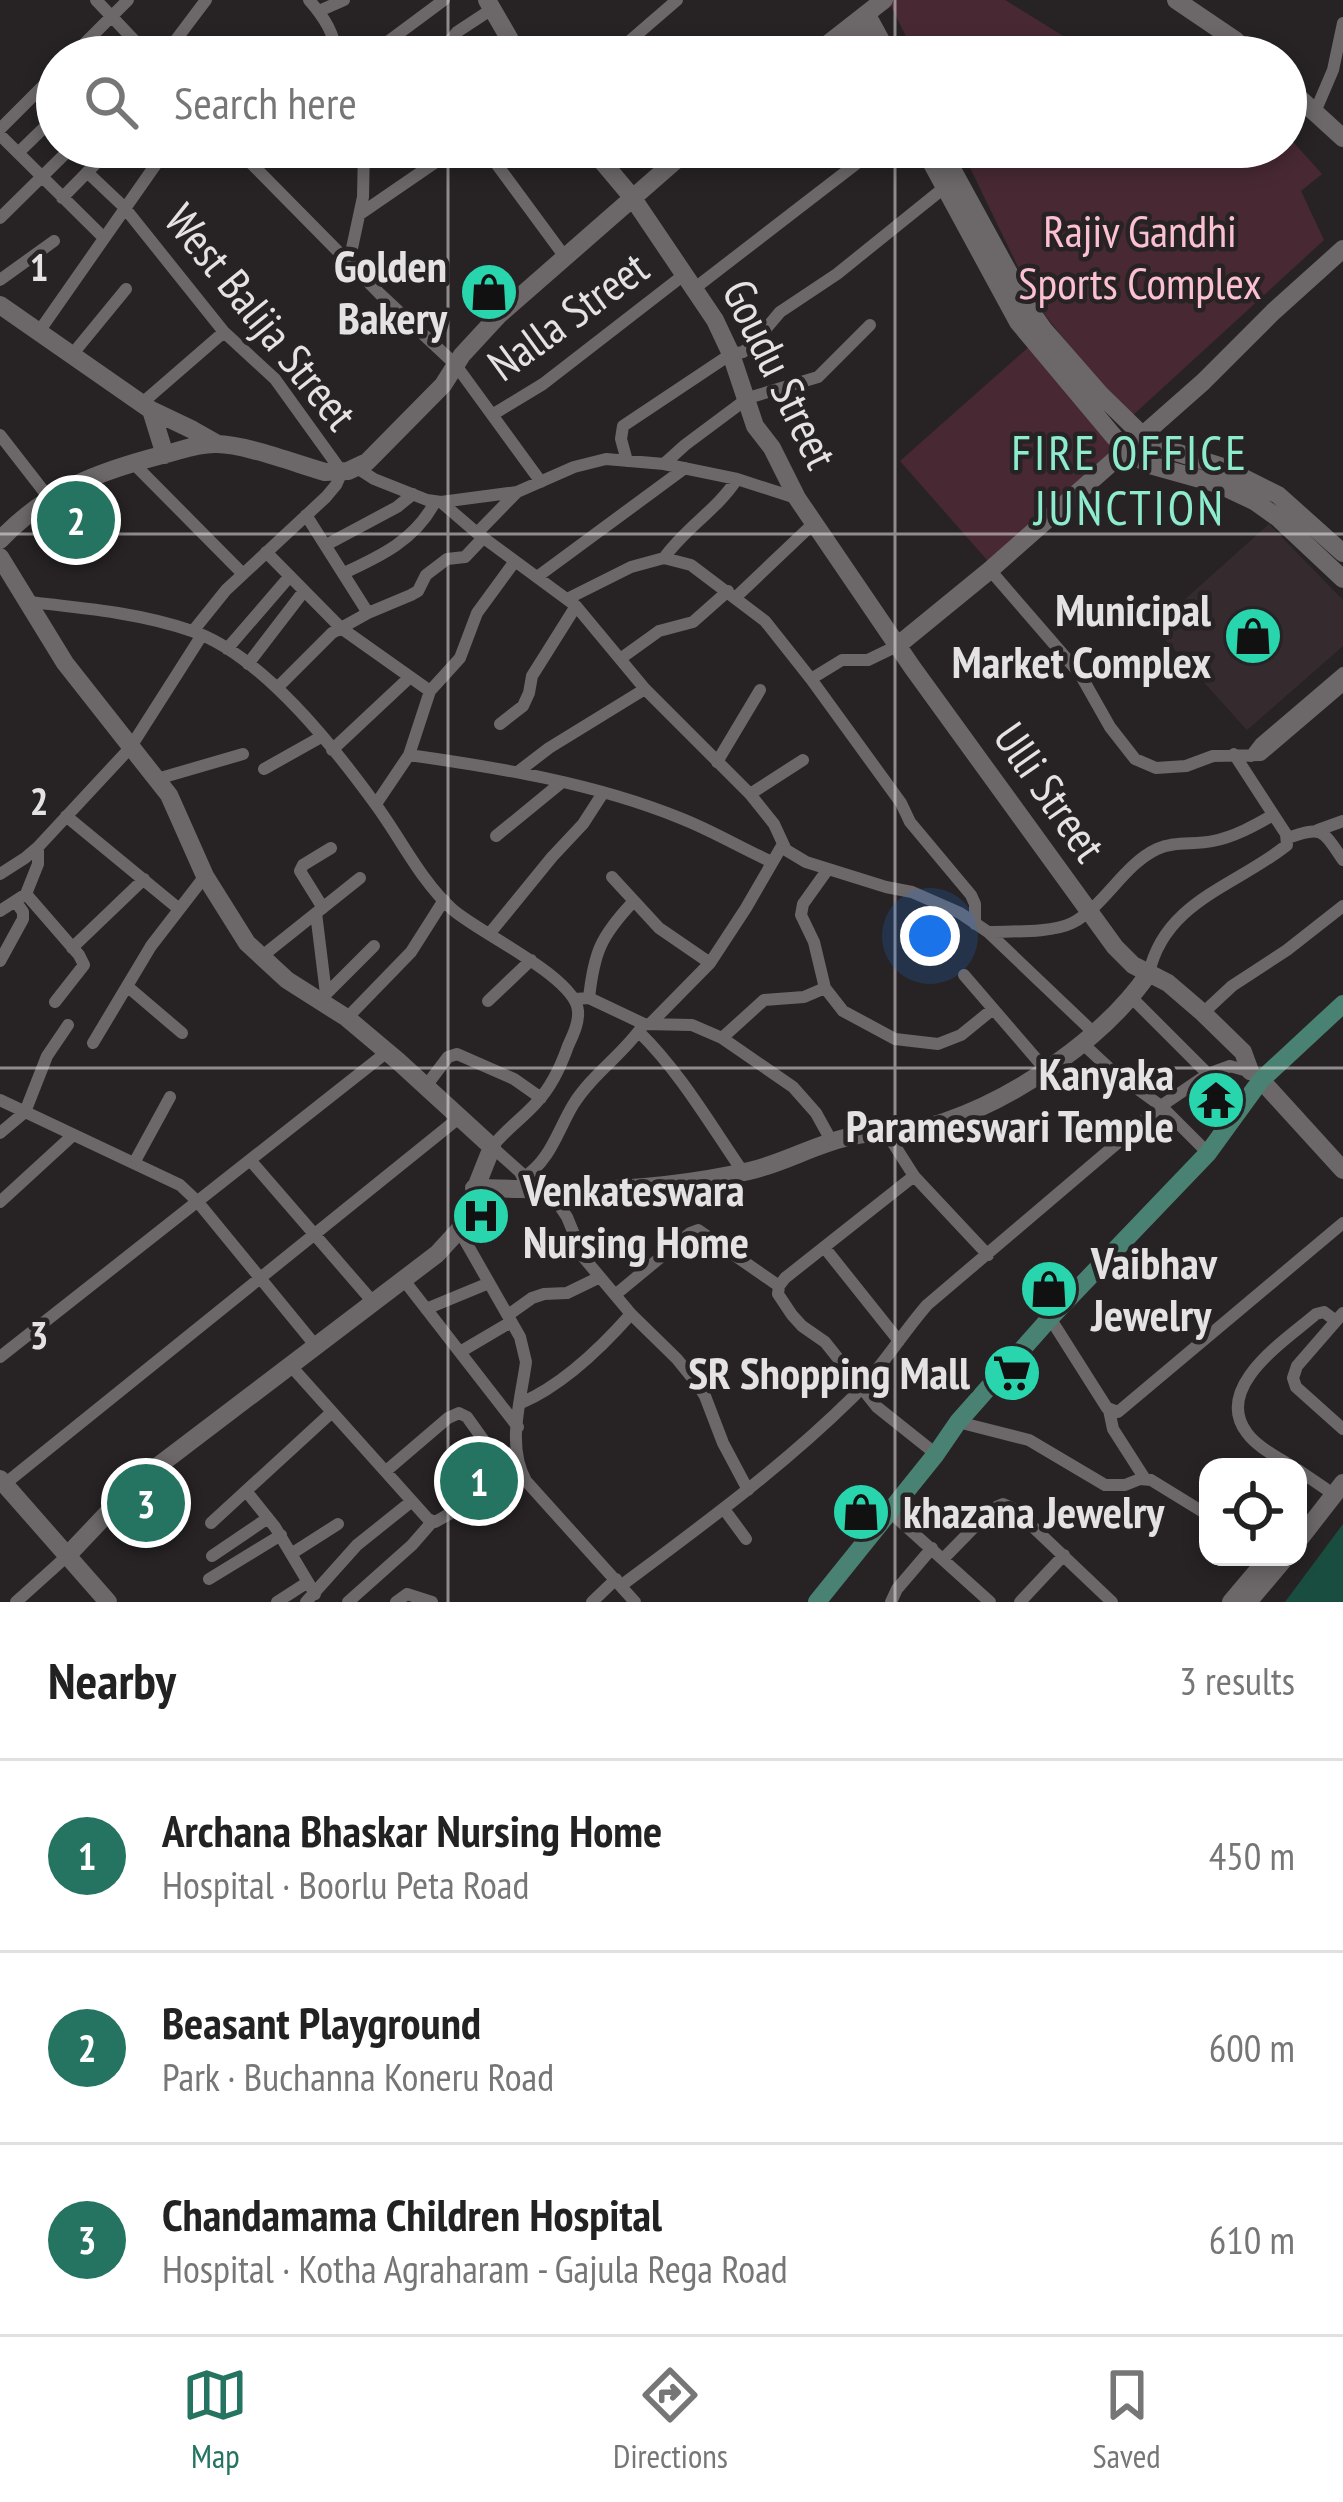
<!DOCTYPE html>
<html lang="en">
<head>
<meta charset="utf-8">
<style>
  body { margin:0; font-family:"PT Sans Narrow",sans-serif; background:#f6f6f6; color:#222 }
  .controls { position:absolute; right:36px; bottom:36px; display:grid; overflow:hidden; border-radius:24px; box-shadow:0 6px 18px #0003 }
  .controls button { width:108px; height:108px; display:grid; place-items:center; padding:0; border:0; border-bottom:3px solid #e0e0e0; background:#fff; color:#222; font:60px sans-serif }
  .you { position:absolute; left:930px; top:936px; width:42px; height:42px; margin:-30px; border:9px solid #fff; border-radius:50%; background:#1a73e8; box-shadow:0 0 0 18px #1a73e833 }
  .badge { display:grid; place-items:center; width:78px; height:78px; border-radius:50%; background:#257361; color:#fff; font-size:39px; font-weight:700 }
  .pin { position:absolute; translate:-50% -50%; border:6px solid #fff; box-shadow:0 3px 12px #0006 }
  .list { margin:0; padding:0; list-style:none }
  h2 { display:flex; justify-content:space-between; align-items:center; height:156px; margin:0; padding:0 48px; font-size:51px }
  h2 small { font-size:39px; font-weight:400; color:#767676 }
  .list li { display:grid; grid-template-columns:78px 1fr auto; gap:36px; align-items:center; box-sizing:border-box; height:192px; padding:0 48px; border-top:3px solid #e0e0e0 }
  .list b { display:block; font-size:45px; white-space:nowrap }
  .list p { margin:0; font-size:39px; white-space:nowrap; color:#767676 }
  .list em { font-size:39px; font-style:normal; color:#767676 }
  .icon { flex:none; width:66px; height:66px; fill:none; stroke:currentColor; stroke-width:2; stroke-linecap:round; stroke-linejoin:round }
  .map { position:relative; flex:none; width:1343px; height:1602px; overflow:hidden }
  .search { position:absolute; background:#fff; box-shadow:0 6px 18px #0003; left:36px; right:36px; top:36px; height:132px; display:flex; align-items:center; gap:30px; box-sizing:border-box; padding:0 42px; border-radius:66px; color:#767676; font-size:45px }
  .sheet { height:732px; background:#fff }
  nav { display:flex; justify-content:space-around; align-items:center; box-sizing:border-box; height:168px; border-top:3px solid #e0e0e0; background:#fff; font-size:33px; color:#767676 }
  nav a { display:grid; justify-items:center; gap:6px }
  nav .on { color:#257361 }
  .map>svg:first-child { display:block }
  .built { fill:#352b2e }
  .green { fill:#482933 }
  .water { fill:#194d3f }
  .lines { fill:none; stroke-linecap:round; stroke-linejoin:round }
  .street { stroke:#6c6869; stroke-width:12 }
  .secondary { stroke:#6c6869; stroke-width:18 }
  .primary { stroke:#498273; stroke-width:18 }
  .grid { fill:none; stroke:#e5e2e3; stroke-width:3; stroke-opacity:0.55 }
  .labels { text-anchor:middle; stroke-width:9; stroke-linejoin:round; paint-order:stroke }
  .park-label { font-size:45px; fill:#fcc0d2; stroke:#272324 }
  .poi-label { font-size:45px; font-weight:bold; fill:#e5e2e3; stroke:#272324; text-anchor:end }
  .street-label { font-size:45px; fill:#e5e2e3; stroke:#272324 }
  .neighbourhood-label { font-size:48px; letter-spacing:3px; fill:#8debce; stroke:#272324 }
  .grid-label { font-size:39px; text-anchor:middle; font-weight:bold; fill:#e5e2e3; stroke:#272324; stroke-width:9; stroke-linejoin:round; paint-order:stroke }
</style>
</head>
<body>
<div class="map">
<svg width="1343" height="1602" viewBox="0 0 1343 1602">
  <rect width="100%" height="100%" fill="#272324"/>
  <!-- built -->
  <path class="built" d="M1269 524 1343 600V646L1247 730 1154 627Z"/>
  <!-- green -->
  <path class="green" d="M894 0H1005L1089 52 1119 57H916L890 4Z
    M1286 134 1322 174 1301 191 1324 240 1132 416 1081 361 1035 302 960 147H1286Z
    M1031 345 1127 453 995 569 900 461Z"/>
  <!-- water -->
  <path class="water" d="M1343 1524V1602H1285Z"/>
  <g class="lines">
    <!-- street -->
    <path class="street" d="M96 0 150 57
      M309 0C324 17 335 34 337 57
      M319 11 344 0
      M71 57 128 0
      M117 57 134 40
      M163 57 206 0
      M356 57 386 43 444 0
      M436 57 457 32 492 9
      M611 57 677 0
      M1315 112 1333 70 1343 23
      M0 129 57 72
      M0 135 103 237
      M235 147 380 294 455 364 541 482
      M484 147 565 257
      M18 153 57 115
      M87 172 124 207 224 332 275 379 342 472 336 485 326 497 226 590 193 631
      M62 198 112 147
      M360 214 446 155 448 147
      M0 218 72 147
      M349 262 363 197 364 147
      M0 280 54 241
      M695 288 878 147
      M38 333 168 147
      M71 356 126 289
      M141 404 224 332
      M492 415 543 384 685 274
      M0 435 49 498
      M627 461 621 439 623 426 731 354 743 352 752 345 780 312 837 274 945 187
      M132 462 243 574
      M664 464 685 445 748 398 818 377 870 325
      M357 468 374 479 427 500 441 502 517 492 574 467 606 459 664 464 737 479 796 498
      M441 502 477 533 576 606 645 689 750 794 774 824 786 850 806 862 886 887 912 892 960 913 988 932 1094 1033
      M306 515 368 613
      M477 533 517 492
      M326 545 397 507 413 494
      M266 552 341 628 430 691
      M664 558C685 528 717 510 737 479
      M990 570 1080 674 1110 727 1135 759 1156 768 1186 766 1213 756 1261 755 1343 685
      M344 573C381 556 415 540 435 502
      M537 577 685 468
      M736 597 815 522
      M569 598 631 567 664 558 691 565 765 621 811 679 901 803 910 822 971 895 975 904V924
      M29 602C84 608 140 613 192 631 262 655 334 747 376 805 401 839 421 881 452 909 477 932 576 977 578 1011 579 1023 573 1035 568 1046 561 1066 552 1086 537 1102 523 1118 505 1130 492 1147L520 1172 528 1188
      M227 649 290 576
      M620 659 659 631 693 622 728 591
      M248 664 304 591
      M811 679 842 660H868L897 646
      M278 687 332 633 368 613 411 595 418 591 426 575 447 559 465 557 483 538
      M500 724 523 706 529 693 532 676 576 606
      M332 750 410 677
      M409 755C500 768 594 783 680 818 711 830 741 848 772 862
      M1251 756 1261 743 1343 673
      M717 762 760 690
      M264 769 321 737
      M519 771 549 748 645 689
      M157 779 243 754
      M750 794 803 760
      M376 804 409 755 430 691 460 658 477 613 515 561
      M66 816 179 909
      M1318 830 1343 821
      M496 836 562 782
      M1288 838C1323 825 1323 831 1343 860
      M828 869 803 904 801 915 814 942 825 988 843 1011 895 1039 938 1044 961 1035 993 1009
      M0 874 25 858 38 847 130 748 202 635
      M612 877 659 928 710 963
      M26 894 79 955 84 965 55 1002
      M323 908 300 871 303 865 331 848
      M0 911 26 894 38 864V847
      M316 913 326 994
      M988 932C1011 931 1052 933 1072 923 1105 906 1123 865 1157 849 1174 841 1194 845 1213 841 1234 837 1254 826 1273 815
      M490 933 552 857 583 824 603 793
      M72 948 144 879
      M261 957 360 878
      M0 961 23 919V912L16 902
      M1149 973C1165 901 1236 886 1287 845L1286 834 1234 754
      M964 975 1045 1069
      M128 987 182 1033
      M324 996 374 946
      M589 998C594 952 601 936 633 902
      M1132 998 1208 1074
      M575 999 589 998 644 1024 692 1025 722 1038 793 1087 816 1113 832 1142
      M488 1001 531 960
      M1203 1013 1232 986 1287 950 1343 906
      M347 1018 411 952 444 900
      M650 1024 710 963 746 908 783 844
      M639 1032C680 1072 710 1124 743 1172
      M722 1038 764 1000 804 997 825 988
      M93 1043 151 946 205 876
      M1082 1043 1110 1069 1161 1106 1208 1153
      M426 1086 448 1057 457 1054 514 1079 541 1098
      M0 1100 180 1185 197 1201 315 1345
      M886 1132 914 1176 988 1255
      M0 1133 25 1112 47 1056 68 1025
      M250 1160 373 1302
      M134 1163 170 1097
      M914 1176 785 1278 779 1286 778 1294 792 1315 802 1326 825 1342 877 1407 936 1454
      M524 1177C550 1161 558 1130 573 1105 592 1074 624 1054 644 1024
      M549 1190 567 1217 584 1258 631 1314 677 1359 698 1385 705 1396 723 1443 748 1490
      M0 1202 72 1136
      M459 1230 520 1337 526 1362C521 1400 506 1446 526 1481L635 1602
      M824 1247 899 1341
      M403 1279 518 1427
      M615 1295 690 1233 698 1230 779 1286
      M426 1309 489 1283
      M1343 1313 1297 1366 1293 1378 1296 1387 1343 1429
      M508 1315 532 1298 544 1294 567 1293 600 1277
      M1050 1318 1107 1408 1118 1412 1343 1223
      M460 1352 511 1322
      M0 1357 387 1052
      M290 1365 428 1519 435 1522 467 1504
      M521 1403C563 1385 601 1348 631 1314
      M1109 1410 1113 1429 1145 1479
      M958 1422 1029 1440 1105 1485H1125L1140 1479 1151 1480 1208 1515
      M1293 1467C1278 1457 1258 1448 1247 1433 1212 1387 1286 1340 1316 1314L1324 1312 1336 1321
      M1298 1470 1326 1489
      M386 1471 448 1418 459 1413 467 1417 502 1466 521 1471
      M1 1487 460 1117
      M246 1491 275 1527 315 1594
      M724 1509 746 1539
      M889 1511 990 1602
      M211 1523 332 1412
      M291 1554 338 1524
      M212 1556 268 1518
      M943 1559 992 1509 1003 1504 1014 1509 1112 1602
      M209 1579 281 1535
      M622 1585C701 1526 781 1468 852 1398 881 1369 901 1335 927 1305L1161 1106 1208 1074 1230 1066 1251 1072
      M16 1602 66 1557
      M277 1602 308 1582
      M306 1602 357 1545 412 1501
      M348 1602 412 1545 432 1522
      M396 1602 407 1594 432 1602
      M592 1602 616 1579
      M891 1602 897 1589 932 1548
      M1020 1602 1064 1555"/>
    <!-- secondary -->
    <path class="secondary" d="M487 0 520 57
      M1176 0 1235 40 1254 57
      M867 15 890 57
      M854 25 872 57
      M811 57 884 0
      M1286 86 1343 138
      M590 147 632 197 715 320 731 354 755 426 772 448 797 498 912 667 1115 947 1133 965 1168 983 1203 1013 1243 1052 1250 1071
      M923 147 1018 322 1126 451 1150 465 1218 484 1254 501 1278 518 1343 579
      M940 147 1027 306 1044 330 1100 394 1143 436 1166 449 1220 466 1278 495 1343 553
      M0 305 151 410 193 430 216 443
      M151 410 165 455
      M0 540C48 490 97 472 162 455 180 451 198 443 217 444 244 444 297 464 325 472L348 471 367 462 443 385 462 355 499 315 691 147
      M0 557 65 663 169 795 205 876 247 943 287 980 347 1018 398 1061 492 1147 459 1230 437 1254 137 1482 66 1557
      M897 646 990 570 1203 382 1273 312 1343 249
      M1261 1080 1343 1170
      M474 1188C511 1188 548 1191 585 1190 640 1189 695 1183 749 1171 785 1163 817 1143 853 1136 883 1130 914 1132 944 1122 1018 1097 1105 1037 1149 973
      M0 1479 108 1602
      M1298 1541 1343 1483
      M1231 1602 1269 1557
      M1248 1602 1286 1557"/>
    <!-- primary -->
    <path class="primary" d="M817 1602 936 1454 958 1422 1050 1318 1208 1153 1261 1080 1343 1004"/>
  </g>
  <!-- grid -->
  <path class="grid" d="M448 0V57M895 0V57M448 147V1602M895 147V1602M0 534H1343M0 1068H1343"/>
  <!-- icons -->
  <defs>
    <g id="shop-disc" transform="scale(3)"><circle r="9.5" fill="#29d5ad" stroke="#272324"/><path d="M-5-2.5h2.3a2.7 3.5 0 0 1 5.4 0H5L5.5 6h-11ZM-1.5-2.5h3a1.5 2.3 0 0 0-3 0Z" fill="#111"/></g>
    <g id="temple-disc" transform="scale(3)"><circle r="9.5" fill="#29d5ad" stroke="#272324"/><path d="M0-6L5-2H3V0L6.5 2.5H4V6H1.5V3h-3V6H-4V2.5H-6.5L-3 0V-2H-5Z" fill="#111"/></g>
    <g id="hospital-disc" transform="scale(3)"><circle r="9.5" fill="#29d5ad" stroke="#272324"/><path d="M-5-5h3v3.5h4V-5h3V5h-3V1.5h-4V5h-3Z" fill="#111"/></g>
    <g id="supermarket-disc" transform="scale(3)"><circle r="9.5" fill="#29d5ad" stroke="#272324"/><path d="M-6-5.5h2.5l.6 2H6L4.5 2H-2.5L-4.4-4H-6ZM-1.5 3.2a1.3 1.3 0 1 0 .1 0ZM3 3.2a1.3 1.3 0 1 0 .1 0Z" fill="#111"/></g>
  </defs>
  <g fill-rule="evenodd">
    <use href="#shop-disc" x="489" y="292"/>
    <use href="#shop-disc" x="1253" y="636"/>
    <use href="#temple-disc" x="1216" y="1100"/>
    <use href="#hospital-disc" x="481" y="1216"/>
    <use href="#shop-disc" x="1049" y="1289"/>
    <use href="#supermarket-disc" x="1012" y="1373"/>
    <use href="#shop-disc" x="861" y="1512"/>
  </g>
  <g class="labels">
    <!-- park labels -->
    <g class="park-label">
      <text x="1140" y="247">Rajiv Gandhi<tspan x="1140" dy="52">Sports Complex</tspan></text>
    </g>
    <!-- poi labels -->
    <g class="poi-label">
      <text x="447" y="282">Golden<tspan x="447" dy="52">Bakery</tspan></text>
      <text x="1211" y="626">Municipal<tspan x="1211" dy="52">Market Complex</tspan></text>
      <text x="1174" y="1090">Kanyaka<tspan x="1174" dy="52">Parameswari Temple</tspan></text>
      <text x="523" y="1206" text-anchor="start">Venkateswara<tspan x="523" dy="52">Nursing Home</tspan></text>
      <text x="1091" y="1279" text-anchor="start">Vaibhav<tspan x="1091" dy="52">Jewelry</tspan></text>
      <text x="970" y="1389">SR Shopping Mall</text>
      <text x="903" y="1528" text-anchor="start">khazana Jewelry</text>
    </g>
    <!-- street labels -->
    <g class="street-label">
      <text transform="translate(568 316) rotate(-36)" y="16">Nalla Street</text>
      <text transform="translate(261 317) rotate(51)" y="16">West Balija Street</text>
      <text transform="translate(780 374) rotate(64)" y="16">Goudu Street</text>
      <text transform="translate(1050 792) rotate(55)" y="16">Ulli Street</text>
    </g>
    <!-- neighbourhood labels -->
    <g class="neighbourhood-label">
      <text x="1130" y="470">FIRE OFFICE<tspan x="1130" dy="55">JUNCTION</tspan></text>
    </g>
  </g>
  <g class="grid-label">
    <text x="39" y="281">1</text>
    <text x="39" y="815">2</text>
    <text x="39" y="1349">3</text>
  </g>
</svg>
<div class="controls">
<button><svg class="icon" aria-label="locate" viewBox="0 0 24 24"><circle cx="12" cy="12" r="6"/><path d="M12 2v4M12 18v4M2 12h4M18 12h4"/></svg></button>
</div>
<div class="you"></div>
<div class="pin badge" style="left:479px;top:1481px">1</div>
<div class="pin badge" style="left:76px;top:520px">2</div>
<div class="pin badge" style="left:146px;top:1503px">3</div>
<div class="search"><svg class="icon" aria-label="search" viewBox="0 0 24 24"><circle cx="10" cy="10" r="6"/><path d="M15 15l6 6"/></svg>Search here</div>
</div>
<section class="sheet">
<h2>Nearby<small>3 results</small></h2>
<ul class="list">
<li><span class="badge">1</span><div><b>Archana Bhaskar Nursing Home</b><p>Hospital · Boorlu Peta Road</p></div><em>450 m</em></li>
<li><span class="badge">2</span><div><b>Beasant Playground</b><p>Park · Buchanna Koneru Road</p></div><em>600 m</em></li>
<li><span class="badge">3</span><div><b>Chandamama Children Hospital</b><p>Hospital · Kotha Agraharam - Gajula Rega Road</p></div><em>610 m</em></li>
</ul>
</section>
<nav>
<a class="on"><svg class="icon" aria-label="map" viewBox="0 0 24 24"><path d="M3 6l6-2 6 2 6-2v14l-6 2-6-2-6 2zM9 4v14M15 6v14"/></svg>Map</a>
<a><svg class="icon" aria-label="directions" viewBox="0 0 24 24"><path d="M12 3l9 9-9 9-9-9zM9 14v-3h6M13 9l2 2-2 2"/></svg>Directions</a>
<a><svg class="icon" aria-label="saved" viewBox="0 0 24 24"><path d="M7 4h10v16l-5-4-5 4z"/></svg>Saved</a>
</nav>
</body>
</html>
